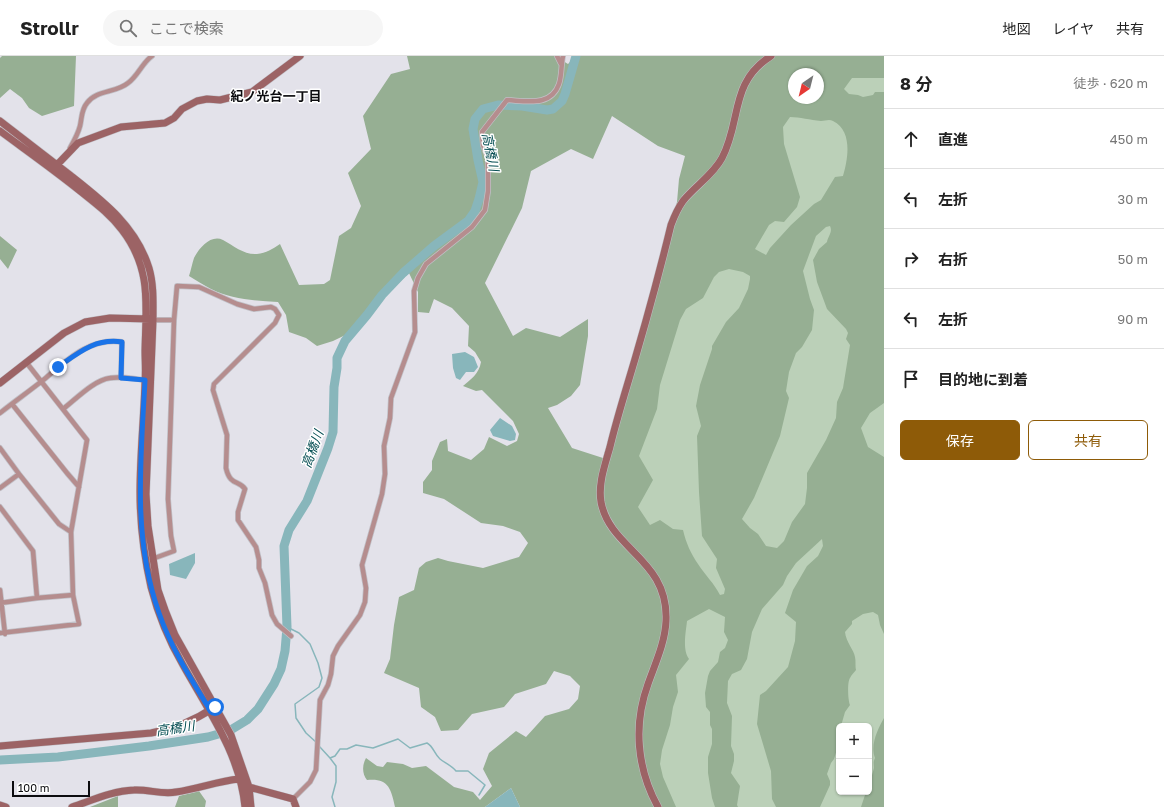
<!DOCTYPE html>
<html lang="ja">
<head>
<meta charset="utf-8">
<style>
  body { margin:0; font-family:"Golos Text","Noto Sans JP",sans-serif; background:#f6f6f6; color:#222 }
  .controls { position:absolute; right:12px; bottom:12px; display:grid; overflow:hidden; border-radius:6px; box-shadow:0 1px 3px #0004 }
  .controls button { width:36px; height:36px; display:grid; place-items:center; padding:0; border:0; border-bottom:1px solid #e0e0e0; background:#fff; color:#222; font:20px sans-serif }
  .compass { position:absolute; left:788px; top:12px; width:36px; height:36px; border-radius:50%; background:#fff; box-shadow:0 1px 3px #0004; rotate:215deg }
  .scale { position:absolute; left:12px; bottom:10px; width:78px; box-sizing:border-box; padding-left:4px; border:2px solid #0c0c0f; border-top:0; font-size:11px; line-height:14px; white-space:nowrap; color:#0c0c0f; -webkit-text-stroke:3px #fff; paint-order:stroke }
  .stop { position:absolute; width:12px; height:12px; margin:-9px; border:3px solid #1a73e8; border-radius:50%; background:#fff }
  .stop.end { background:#1a73e8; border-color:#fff; box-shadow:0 1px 4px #0008 }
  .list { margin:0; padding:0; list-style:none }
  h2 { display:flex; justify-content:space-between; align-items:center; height:52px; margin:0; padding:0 16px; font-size:17px }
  h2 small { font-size:13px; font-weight:400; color:#767676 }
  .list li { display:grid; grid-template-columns:26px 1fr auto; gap:12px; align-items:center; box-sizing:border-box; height:60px; padding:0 16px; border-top:1px solid #e0e0e0 }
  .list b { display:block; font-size:15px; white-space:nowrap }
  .list em { font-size:13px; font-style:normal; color:#767676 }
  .actions { display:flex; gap:8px; padding:12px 16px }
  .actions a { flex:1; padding:9px 0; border:1px solid #8e5b08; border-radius:6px; text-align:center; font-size:14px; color:#8e5b08 }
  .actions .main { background:#8e5b08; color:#fff }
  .icon { flex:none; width:22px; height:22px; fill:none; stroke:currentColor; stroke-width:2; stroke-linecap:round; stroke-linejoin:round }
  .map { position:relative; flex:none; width:884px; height:751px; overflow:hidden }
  header { display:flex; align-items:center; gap:24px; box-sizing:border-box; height:56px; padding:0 20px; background:#fff; border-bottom:1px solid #e0e0e0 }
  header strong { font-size:19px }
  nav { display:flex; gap:22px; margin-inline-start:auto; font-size:14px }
  .search { width:280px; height:36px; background:#f6f6f6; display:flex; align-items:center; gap:10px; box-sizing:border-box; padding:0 14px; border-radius:22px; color:#767676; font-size:15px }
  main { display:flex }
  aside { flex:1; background:#fff }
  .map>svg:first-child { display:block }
  .green { fill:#bbd0b8; fill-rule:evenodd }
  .forest { fill:#96af93; fill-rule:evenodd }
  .water { fill:#88b6bb }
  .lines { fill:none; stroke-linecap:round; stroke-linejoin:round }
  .stream { stroke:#88b6bb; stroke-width:1.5 }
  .river { stroke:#88b6bb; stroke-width:9 }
  .street-casing { stroke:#c1c0c7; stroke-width:6 }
  .secondary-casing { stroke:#c1c0c7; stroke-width:8 }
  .street { stroke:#b58d8e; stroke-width:4.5 }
  .secondary { stroke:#9c6365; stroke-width:7 }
  .route { stroke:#1a73e8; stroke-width:5 }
  .labels { text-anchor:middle; stroke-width:3; stroke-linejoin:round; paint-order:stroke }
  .neighbourhood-label { font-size:13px; font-weight:bold; fill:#0c0c0f; stroke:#fff }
  .water-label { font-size:13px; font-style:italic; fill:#034c51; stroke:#fff }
</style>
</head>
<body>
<header>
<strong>Strollr</strong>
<div class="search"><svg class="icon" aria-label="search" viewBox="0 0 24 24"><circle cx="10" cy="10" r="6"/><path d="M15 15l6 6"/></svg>ここで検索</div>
<nav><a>地図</a><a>レイヤ</a><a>共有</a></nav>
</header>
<main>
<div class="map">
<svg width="884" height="751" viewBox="0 0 884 751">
  <rect width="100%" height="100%" fill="#e3e2ea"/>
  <!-- green -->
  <path class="green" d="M884 0V751H661L612 465 695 212 762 70 794 42H818V18ZM839 670H869V736H839Z"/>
  <!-- forest -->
  <path class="forest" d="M2 0H76L74 50 42 60 29 52 22 42 10 33 0 42V2Z
    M407 0H555L568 8 576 0H884V22H852L844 33 849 38 858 39 863 41 873 39 875 36H884V347L870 357 861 372 868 391 884 401V578L880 569 878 559 873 556 863 558 852 565V568L845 576C846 586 854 594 855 601 856 605 855 609 856 614 854 617 851 619 850 622 847 626 848 645 850 649L845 656 841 670H839V687L834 703 831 707 827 718 830 725V729L820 751H776L772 743 771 715 757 668 760 639 766 635 788 611 795 585 796 566 785 557 793 534 807 510 818 500 823 490 822 483 796 507 787 520 783 529 762 553 752 576 747 603 741 614 732 618 728 625 727 647 732 660 731 690 734 698V705L731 717 740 730 737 749 738 751H715L712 742 708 717V701L712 688V673L710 669V656L706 651 705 637 708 620 710 615 718 606 720 596 725 592 728 584 724 576 725 561 709 553 687 565C686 575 682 594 689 603L676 619 678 636 673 651 670 669 662 694 660 708 663 721 676 751H520L511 732 485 751H395C391 732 388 722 367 724 362 718 362 709 366 702L377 710 383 711 387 706 403 708 412 712 426 710 454 731 473 736 480 744 492 730 483 713 489 697 516 675 526 681 545 660 569 653 578 643 580 630 570 620 554 615 546 628 515 638 504 651 472 658 458 674 441 675 435 661 421 651 419 632 384 617 390 603 394 569 399 541 414 534 419 512 426 506 438 502 448 505 483 512 519 501 528 487 520 476 503 470 481 467 444 443 423 437V426L432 414V405L440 386 447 383 448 395 471 404 484 393 489 381 507 390 517 385 519 378 513 365 482 334 476 335 463 330C471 323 479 318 481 306L475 296 468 290 469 270 452 252 434 243 429 257 418 256V236L409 217 385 240 360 272 333 285 317 290 306 282 289 276 286 259 278 246C255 245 231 243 211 233 203 229 196 224 189 220 191 214 192 208 194 202 199 192 211 178 223 184 234 190 244 199 257 198 266 197 273 193 280 188L299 229 324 228 330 224 339 180 351 172 361 150 348 117 371 93 363 60 391 18 410 13ZM794 18H818V42H794ZM612 60 658 90 685 100 679 123 677 146 603 402 572 392 548 352 557 349 571 340 580 329 588 280V263L560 281 526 272 513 280 485 227 522 152 531 115 571 93 593 103ZM790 61C800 61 810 64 821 65 825 65 829 63 833 65 853 75 848 103 843 120L835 121 821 144 814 148 791 169 770 192 766 199 755 193 769 169 775 165 784 166 797 151 800 141 784 88 783 71ZM830 170C833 176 828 180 827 186L819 193 813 204 817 226 827 253 846 273 848 277 846 283 850 289 843 332 837 346 836 362 826 384 807 417V432L805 448 792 466 784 485 777 492 766 490 758 478 750 472 742 463 754 442 780 380 789 342 786 335 789 316 796 297 802 291 812 274 814 254 810 243 803 215 816 180 826 171ZM729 213 743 216 750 220V223L748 233 739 252 726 266 712 290V293L700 329 696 350 701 370 697 380 699 436 702 480 717 503 716 512 725 533 724 538 720 539C714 527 705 519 698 508 691 498 686 487 683 474L673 473 660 464 650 469 638 451 653 424 639 400 657 353 660 329 680 264 686 253 703 242 714 221 719 216Z
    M0 180 17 194 8 213 0 203Z
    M884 662V751H861L866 736H869C869 727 872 720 874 712 874 708 873 706 875 702 870 688 878 673 884 662Z
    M199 735 206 745 205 751H175L179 740Z
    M118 740V751H90Z"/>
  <!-- water -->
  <path class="water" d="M465 296 474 301 478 311 474 316H466L460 324 456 322 453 312 452 298Z
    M500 362 512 370 516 378 515 384 510 385 493 380 490 374Z
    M195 497V507L186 523 170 519 169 508Z
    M511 732 520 751H485Z"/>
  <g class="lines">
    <!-- stream -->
    <path class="stream" d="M287 571 299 577 310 588 318 607 322 622 319 631 295 648 296 662 306 677 317 687
      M319 690 330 702 336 710V726L332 741 335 751
      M330 702 335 700 340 693H347L356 689 373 692 398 683 410 692 427 687C434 691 434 698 440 703 445 707 451 709 456 715H468L485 729 479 739"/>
    <!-- river -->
    <path class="river" d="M0 704 58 701 149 690 208 681 229 675 247 664 258 653 274 628 281 613 285 595 287 571 284 490 289 474 307 445 328 392 333 376 334 331 337 312V302L345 285 367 259 382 239 403 217 434 190 468 165 475 155 479 143 483 126 478 104 473 73 475 63 483 53 498 49 522 50 547 54 553 53 562 45 565 38 576 0"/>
    <!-- street casing -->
    <g class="street-casing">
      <path id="street" d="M557 0 561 8
        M70 92C74 85 78 78 80 70 82 62 81 54 87 47 96 34 116 37 128 27 138 20 142 7 152 0
        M153 264H174L177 230 199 231 237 248 254 253 271 251 275 253 279 259 275 267 214 328 213 334 227 379 226 412C230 430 239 424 245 433L238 456V464L256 491 259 504V512L265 527 272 559 277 568 291 580
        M12 348 67 417 79 431
        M63 353C76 343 94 324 110 322 121 320 134 323 145 324
        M0 357C14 346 28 336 42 325 65 306 89 281 122 286L121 322
        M0 392 19 418 59 468 71 476
        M0 432 19 418
        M0 451 33 495 37 542
        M152 503 174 495 171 480 168 443 174 264
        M0 534 5 578
        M0 547 37 542 73 539
        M0 577 79 568 73 539 71 476 87 384 26 306
        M293 743 310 726 316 714 320 644 328 629 331 618 333 600 338 590 360 559 365 546 366 532 362 509 382 438 385 418 384 390 390 362 391 342 415 276 414 235 418 222 426 208 472 171 485 154 488 135V102L483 89 482 76 507 44C527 45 551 51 559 28 562 19 561 9 563 0"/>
    </g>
    <!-- secondary casing -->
    <g class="secondary-casing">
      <path id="secondary" d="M0 65C23 83 47 101 70 119 103 145 136 170 149 212 154 229 153 247 153 264L146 438 148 470 158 534 165 554 175 579 231 679 249 731 251 751
        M0 75C27 95 54 114 80 135 95 147 110 158 122 174 152 213 146 249 145 295 145 305 146 315 145 325 144 362 140 399 140 436 140 468 144 500 151 531 158 558 169 585 183 609 208 654 240 698 245 751
        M54 112 78 87 121 71 165 67 174 62 182 53 197 45 207 43 220 44 252 36 300 0
        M0 327 64 277 85 266 110 262 150 263
        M0 690 151 677C173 673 194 665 213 652
        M0 749 6 751
        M72 751C93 744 112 735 134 734 148 733 162 739 176 736 198 733 218 725 239 723L249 731 293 743 296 751
        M658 751C637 713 633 669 648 628 655 608 665 587 666 565 669 503 610 494 601 446 598 427 605 409 610 391 614 374 619 357 624 340 641 284 657 227 671 169 674 161 678 152 683 145 695 130 713 119 722 102 742 64 729 27 771 0"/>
    </g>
    <!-- street -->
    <use href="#street" class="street"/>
    <!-- secondary -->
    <use href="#secondary" class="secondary"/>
  </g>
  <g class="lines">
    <!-- route -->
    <path class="route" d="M58 311C78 297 95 282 122 286L121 322 145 324C141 402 132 482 159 557 171 592 191 623 210 654L215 651"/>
  </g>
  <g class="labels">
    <!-- neighbourhood labels -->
    <g class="neighbourhood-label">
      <text x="276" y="45">紀ノ光台一丁目</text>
    </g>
    <!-- water labels -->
    <g class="water-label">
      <text transform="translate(491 96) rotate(79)" y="5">高橋川</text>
      <text transform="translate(312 393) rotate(-70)" y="5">高橋川</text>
      <text transform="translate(175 672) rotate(-8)" y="5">高橋川</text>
    </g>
  </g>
</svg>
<div class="controls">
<button>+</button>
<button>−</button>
</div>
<svg class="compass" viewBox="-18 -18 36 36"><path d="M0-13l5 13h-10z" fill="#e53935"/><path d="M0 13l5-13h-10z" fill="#767676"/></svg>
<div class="scale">100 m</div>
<div class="stop" style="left:215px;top:651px"></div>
<div class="stop end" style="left:58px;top:311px"></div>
</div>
<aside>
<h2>8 分<small>徒歩 · 620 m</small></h2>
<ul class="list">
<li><svg class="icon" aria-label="ahead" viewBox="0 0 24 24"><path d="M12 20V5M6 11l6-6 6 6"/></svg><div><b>直進</b></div><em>450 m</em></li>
<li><svg class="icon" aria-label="left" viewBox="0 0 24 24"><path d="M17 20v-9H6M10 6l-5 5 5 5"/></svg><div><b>左折</b></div><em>30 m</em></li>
<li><svg class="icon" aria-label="right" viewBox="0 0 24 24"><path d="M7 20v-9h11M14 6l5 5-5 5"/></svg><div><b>右折</b></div><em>50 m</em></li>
<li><svg class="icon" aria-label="left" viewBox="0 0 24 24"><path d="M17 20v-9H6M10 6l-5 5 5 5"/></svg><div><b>左折</b></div><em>90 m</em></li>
<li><svg class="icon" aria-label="arrive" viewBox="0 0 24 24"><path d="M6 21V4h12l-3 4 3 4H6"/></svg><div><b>目的地に到着</b></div></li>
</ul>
<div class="actions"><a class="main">保存</a><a>共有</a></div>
</aside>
</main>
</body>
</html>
